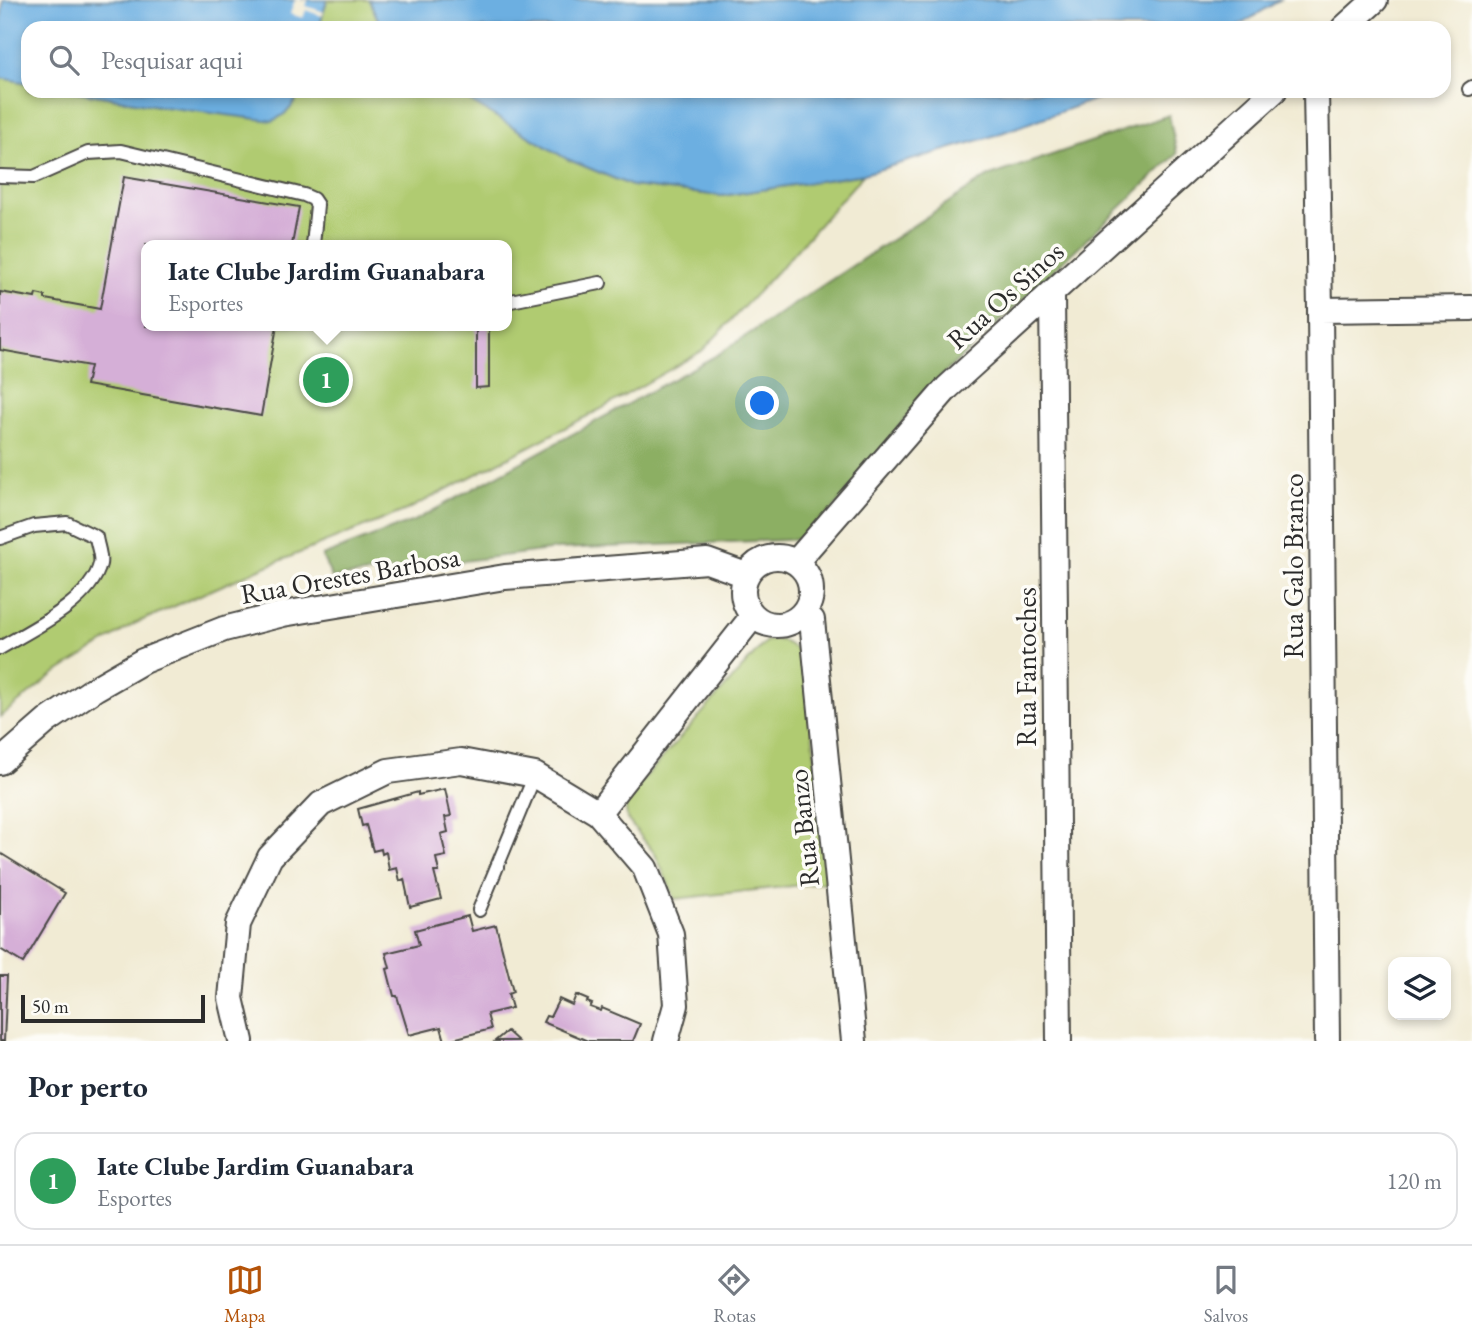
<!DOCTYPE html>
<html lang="pt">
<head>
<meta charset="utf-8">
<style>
  body { margin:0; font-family:"EB Garamond",serif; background:#f6f6f7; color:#1f2937 }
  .controls { position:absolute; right:21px; bottom:21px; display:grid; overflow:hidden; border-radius:14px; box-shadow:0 4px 10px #0003 }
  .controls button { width:63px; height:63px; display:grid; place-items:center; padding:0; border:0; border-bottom:2px solid #e0e1e3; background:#fff; color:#1f2937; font:35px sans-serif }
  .scale { position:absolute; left:21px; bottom:18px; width:184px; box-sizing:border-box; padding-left:7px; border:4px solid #2b2b2b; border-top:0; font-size:19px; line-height:24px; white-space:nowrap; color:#2b2b2b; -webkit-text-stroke:5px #fdfcf7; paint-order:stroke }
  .you { position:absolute; left:763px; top:404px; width:24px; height:24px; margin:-18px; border:5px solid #fff; border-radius:50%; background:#1a73e8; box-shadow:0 0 0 10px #1a73e833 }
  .badge { display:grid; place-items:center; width:46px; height:46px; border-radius:50%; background:#b45309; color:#fff; font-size:23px; font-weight:700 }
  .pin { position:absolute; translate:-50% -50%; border:4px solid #fff; box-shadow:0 2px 7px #0006 }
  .popup { position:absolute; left:141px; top:240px; width:371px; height:91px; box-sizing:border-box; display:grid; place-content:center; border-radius:14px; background:#fff; filter:drop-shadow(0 2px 5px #0005); font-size:23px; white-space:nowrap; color:#747a83 }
  .popup b { font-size:26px; color:#1f2937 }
  .popup::after { content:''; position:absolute; left:50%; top:100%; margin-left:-14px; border:14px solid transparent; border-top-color:#fff }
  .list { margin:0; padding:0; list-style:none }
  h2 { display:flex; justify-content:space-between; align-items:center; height:91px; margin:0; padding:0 28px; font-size:30px }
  h2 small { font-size:23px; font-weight:400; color:#747a83 }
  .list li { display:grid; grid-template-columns:46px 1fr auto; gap:21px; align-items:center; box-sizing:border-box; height:98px; margin:0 14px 14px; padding:0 14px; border:2px solid #e0e1e3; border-radius:21px }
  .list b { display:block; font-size:26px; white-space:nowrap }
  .list p { margin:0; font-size:23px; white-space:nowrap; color:#747a83 }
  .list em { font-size:23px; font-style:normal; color:#747a83 }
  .icon { flex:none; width:38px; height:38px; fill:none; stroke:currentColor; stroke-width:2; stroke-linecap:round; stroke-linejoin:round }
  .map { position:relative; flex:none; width:1472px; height:1041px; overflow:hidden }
  .search { position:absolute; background:#fff; box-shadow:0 4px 10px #0003; left:21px; right:21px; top:21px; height:77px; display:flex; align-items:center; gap:18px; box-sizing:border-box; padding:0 24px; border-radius:21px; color:#747a83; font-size:26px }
  .sheet { height:203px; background:#fff }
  nav { display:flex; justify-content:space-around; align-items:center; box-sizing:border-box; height:98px; border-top:2px solid #e0e1e3; background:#fff; font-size:19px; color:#747a83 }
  nav a { display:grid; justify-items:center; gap:4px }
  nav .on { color:#b45309 }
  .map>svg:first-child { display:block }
  .green { fill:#b0cb71; stroke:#6e7b4e; stroke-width:2; fill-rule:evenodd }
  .forest { fill:#8caf63; stroke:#5c6d47; stroke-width:2 }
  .water { fill:#6cafe1; stroke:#4c6d86; stroke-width:2 }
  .pier { fill:#f1ebd4 }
  .building { fill:#d5afd7 }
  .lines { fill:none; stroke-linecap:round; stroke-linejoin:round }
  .lane-casing { stroke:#494844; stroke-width:16 }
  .street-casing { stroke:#494844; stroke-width:28 }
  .lane { stroke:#fff; stroke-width:12 }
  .street { stroke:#fff; stroke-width:24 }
  .labels { text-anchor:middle; stroke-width:7; stroke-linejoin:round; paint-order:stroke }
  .street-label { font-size:28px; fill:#2b2b2b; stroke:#fdfcf7 }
</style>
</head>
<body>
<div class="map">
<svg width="1472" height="1041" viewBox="0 0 1472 1041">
  <rect width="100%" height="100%" fill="#fdfcf7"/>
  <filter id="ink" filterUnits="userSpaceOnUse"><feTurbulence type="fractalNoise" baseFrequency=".0143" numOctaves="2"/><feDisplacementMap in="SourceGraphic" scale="14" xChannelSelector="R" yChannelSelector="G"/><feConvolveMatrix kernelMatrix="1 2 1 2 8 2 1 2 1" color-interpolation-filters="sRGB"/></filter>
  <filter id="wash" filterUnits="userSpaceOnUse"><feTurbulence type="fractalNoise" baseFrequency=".00686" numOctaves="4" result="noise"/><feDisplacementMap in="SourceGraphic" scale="28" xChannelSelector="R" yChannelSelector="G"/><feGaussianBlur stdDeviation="1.57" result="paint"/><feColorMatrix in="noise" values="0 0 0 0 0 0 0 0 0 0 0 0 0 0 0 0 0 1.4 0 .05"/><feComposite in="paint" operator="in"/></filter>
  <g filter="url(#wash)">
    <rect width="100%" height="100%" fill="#f1ebd4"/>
    <!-- green -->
    <path class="green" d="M327 0H369L382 28H319Z
      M0 78 28 83V91H72L164 107 295 103 299 91H453L567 159 632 186 722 196 864 174 785 263 702 351 601 409 409 509 262 568 136 623 54 674 0 717ZM146 245H506V326H146Z
      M781 640 796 649 805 662 828 882 675 899 655 854 627 819 625 800 766 641Z"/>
    <!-- forest -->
    <path class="forest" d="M1169 115 1177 154 933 384 810 539 557 549 332 578 322 556 416 520 717 355 987 177Z"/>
    <!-- water -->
    <path class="water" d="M3 0H327L319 28H28V83L0 78V36Z
      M369 0H1280L1235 28H382Z
      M72 91H299C294 107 288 113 273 121L164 107Z
      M453 91H1118L990 137 864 174 722 196 632 186 567 159Z"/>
    <!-- pier -->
    <path class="pier" d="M295 0H308L306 6 324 12 322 16 306 10 303 18 290 14Z"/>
    <g id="blocks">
      <!-- building -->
      <path class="building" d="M124 177 299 207 292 245H146V326H277L261 416 86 385 90 366 0 350V292L35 298 36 294 45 296V299L100 309Z
        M476 326H489V387L476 388Z
        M445 789 451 816 445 817 448 832 441 834 446 856 436 858 439 872H434L441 899 410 907 404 879 400 881 397 868 389 870 386 852 382 854 381 849 373 851 366 825 362 826 358 809 418 792V795Z
        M0 853 65 893 23 963 0 949Z
        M468 916 472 931 496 925 513 992 508 994 512 1008 487 1014 491 1029 445 1041 441 1027 409 1035 397 996H394L387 969 390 968 386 953 419 945 415 930Z
        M0 976H7L4 1041H0Z
        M576 995 588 1000 587 1002 592 1004 590 1007 601 1011 602 1008 640 1024 633 1041H588L543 1022 546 1016 550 1017 559 999 572 1005Z
        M507 1031 518 1041H495Z"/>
    </g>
  </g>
  <g filter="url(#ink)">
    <use href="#blocks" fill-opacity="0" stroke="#494844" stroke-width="2"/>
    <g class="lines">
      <!-- lane casing -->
      <g class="lane-casing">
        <path id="lane" d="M1469 89 1472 87
          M0 176 34 177 88 153 121 151 304 195 313 199 317 205 313 245
          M506 302 600 283
          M0 538 34 526 67 523 96 537C97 545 102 557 100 564 91 602 30 630 0 648
          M479 910 535 775"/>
      </g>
      <!-- street casing -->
      <g class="street-casing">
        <path id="street" d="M1344 28 1375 0
          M1316 91 1320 310 1327 1041
          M1052 293 1059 1041
          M1320 310 1472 308
          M743 591a34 34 0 1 1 68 0a34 34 0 1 1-68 0Z
          M796 562 947 388 1274 91
          M803 613 812 620 854 1041
          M0 762 47 721 96 688 143 661 224 629 283 614 505 577 707 561 746 575
          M598 813 753 616
          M241 1041 231 998 238 924 270 857 321 804 388 771 461 761 535 775 598 813 645 868 671 934 676 1005 666 1041"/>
      </g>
      <!-- lane -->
      <use href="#lane" class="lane"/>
      <!-- street -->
      <use href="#street" class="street"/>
    </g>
  </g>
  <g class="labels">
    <!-- street labels -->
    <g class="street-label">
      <text transform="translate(1005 295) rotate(-42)" y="10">Rua Os Sinos</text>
      <text transform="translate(1293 566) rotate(-90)" y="10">Rua Galo Branco</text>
      <text transform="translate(350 575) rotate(-10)" y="10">Rua Orestes Barbosa</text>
      <text transform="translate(1026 667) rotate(-90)" y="10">Rua Fantoches</text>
      <text transform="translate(803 828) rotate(-96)" y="10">Rua Banzo</text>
    </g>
  </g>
</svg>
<div class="controls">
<button><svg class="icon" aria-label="layers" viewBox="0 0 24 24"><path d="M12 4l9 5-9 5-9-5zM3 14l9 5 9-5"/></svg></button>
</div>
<div class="scale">50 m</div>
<div class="you"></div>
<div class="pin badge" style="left:326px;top:380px;background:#2e9e5b">1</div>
<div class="popup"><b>Iate Clube Jardim Guanabara</b>Esportes</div>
<div class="search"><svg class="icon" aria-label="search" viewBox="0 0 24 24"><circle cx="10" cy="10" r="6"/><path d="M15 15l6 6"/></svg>Pesquisar aqui</div>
</div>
<section class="sheet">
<h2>Por perto<small></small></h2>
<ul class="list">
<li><span class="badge" style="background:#2e9e5b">1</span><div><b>Iate Clube Jardim Guanabara</b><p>Esportes</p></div><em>120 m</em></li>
</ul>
</section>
<nav>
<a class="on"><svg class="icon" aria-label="map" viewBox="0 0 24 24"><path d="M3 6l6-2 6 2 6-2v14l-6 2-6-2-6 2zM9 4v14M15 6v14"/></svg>Mapa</a>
<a><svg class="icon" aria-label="directions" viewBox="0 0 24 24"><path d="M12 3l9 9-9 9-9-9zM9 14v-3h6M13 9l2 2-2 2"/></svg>Rotas</a>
<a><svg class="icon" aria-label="saved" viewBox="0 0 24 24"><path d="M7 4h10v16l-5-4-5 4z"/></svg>Salvos</a>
</nav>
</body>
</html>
